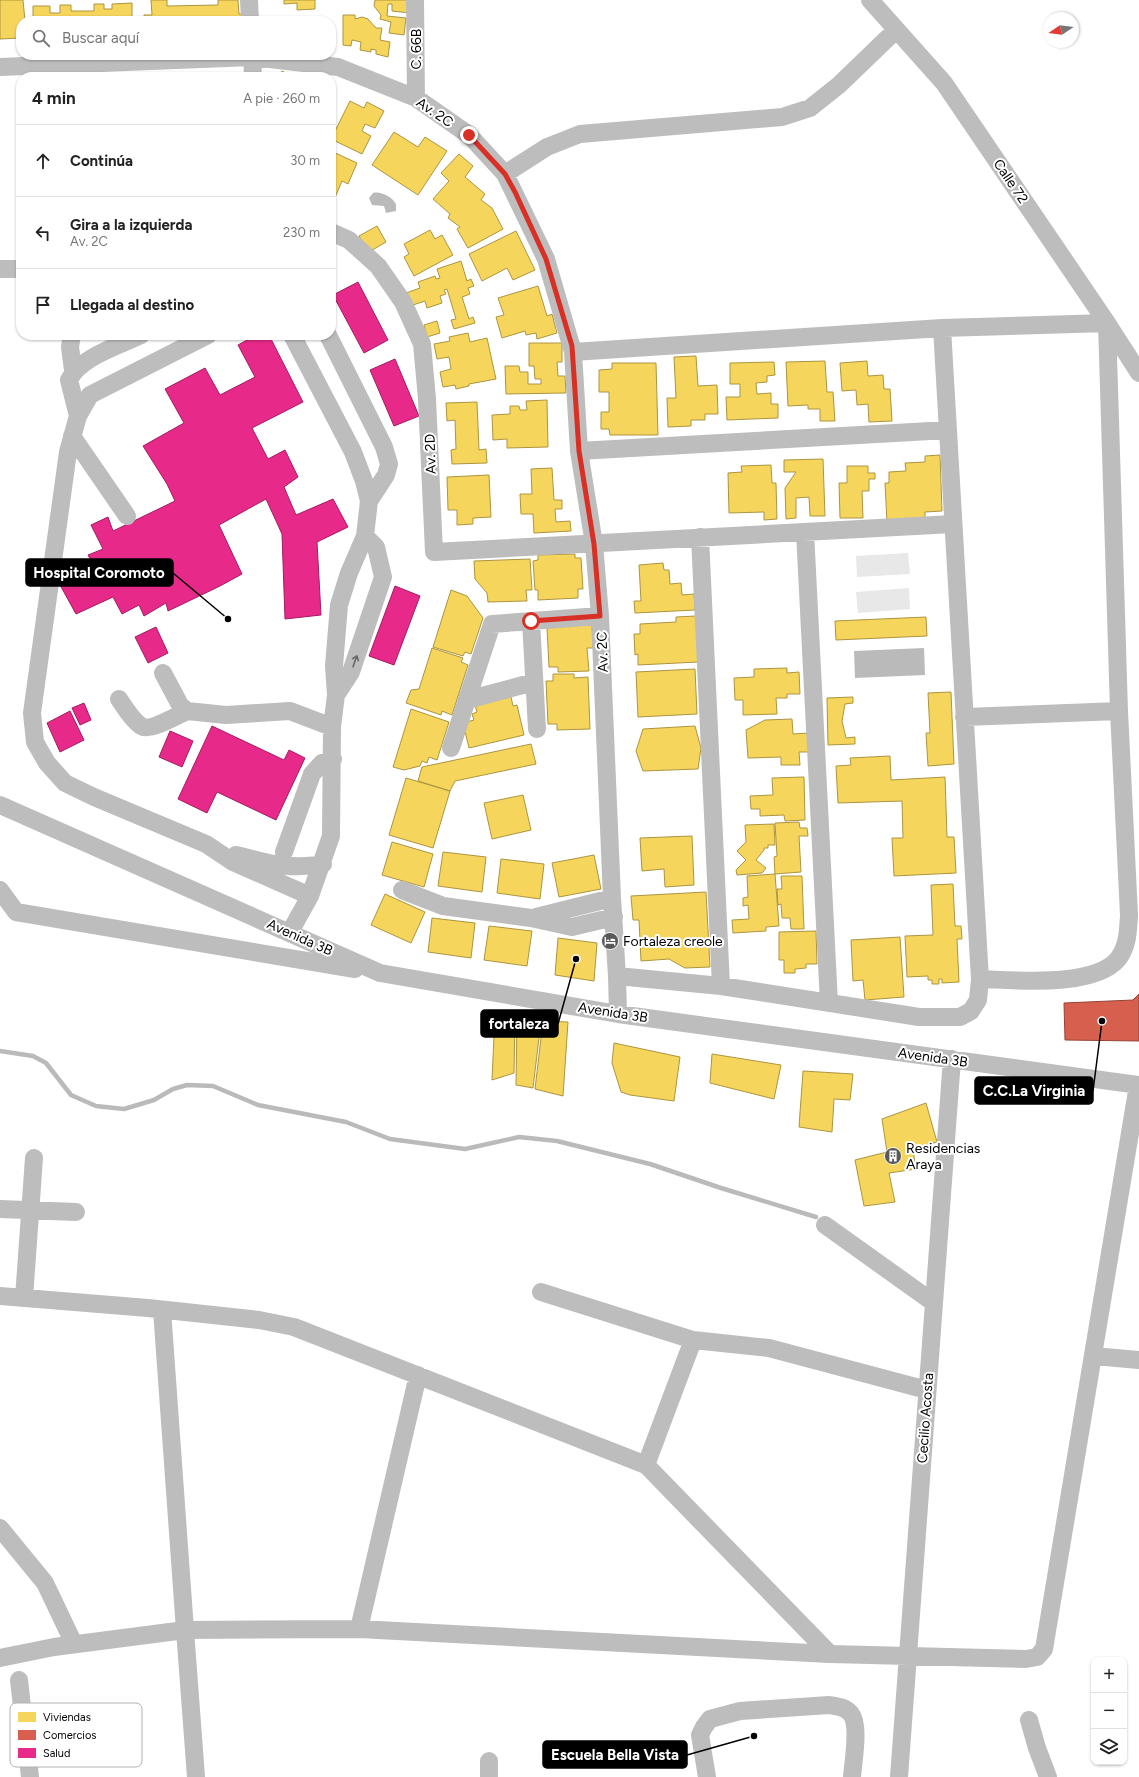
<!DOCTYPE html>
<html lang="es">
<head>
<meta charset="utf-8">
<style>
  body { margin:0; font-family:Figtree,sans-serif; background:#f6f6f6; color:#222 }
  .controls { position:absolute; right:12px; bottom:12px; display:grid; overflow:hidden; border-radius:8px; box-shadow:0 1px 3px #0004 }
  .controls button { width:36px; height:36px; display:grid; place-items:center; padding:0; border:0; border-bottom:1px solid #e0e0e0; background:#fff; color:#222; font:20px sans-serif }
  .compass { position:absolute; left:1043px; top:12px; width:36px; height:36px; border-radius:50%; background:#fff; box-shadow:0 1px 3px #0004; rotate:257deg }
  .stop { position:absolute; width:12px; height:12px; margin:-9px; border:3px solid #d93025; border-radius:50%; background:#fff }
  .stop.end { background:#d93025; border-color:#fff; box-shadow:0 1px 4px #0008 }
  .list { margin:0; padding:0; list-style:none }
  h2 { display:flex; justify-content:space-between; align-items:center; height:52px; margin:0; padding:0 16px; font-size:17px }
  h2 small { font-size:13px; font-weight:400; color:#767676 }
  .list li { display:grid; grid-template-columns:26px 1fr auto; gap:12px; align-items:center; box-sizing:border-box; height:72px; padding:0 16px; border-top:1px solid #e0e0e0 }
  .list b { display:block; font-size:15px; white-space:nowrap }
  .list p { margin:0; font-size:13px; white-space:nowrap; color:#767676 }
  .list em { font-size:13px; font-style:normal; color:#767676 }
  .icon { flex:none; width:22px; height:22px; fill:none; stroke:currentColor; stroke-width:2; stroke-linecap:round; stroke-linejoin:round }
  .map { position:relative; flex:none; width:1139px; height:1777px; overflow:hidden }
  .search { position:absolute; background:#fff; box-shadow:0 1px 3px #0004; left:16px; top:16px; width:320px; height:44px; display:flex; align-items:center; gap:10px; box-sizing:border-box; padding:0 14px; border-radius:16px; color:#767676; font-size:15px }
  .panel { position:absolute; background:#fff; box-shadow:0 1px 3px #0004; left:16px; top:72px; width:320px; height:268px; border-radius:16px }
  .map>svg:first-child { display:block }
  .green { fill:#e8e8e8 }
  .water { fill:#bababa }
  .homes { fill:#f6d55c; stroke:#ac9540 }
  .shops { fill:#d6604d; stroke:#964336 }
  .health { fill:#e7298a; stroke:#a21d61 }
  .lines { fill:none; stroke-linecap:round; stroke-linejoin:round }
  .stream { stroke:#bababa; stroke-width:4.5 }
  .minor { stroke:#bdbdbd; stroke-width:18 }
  .oneway { stroke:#686868 }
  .route { stroke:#d93025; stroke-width:5 }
  .labels { text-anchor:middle; stroke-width:4; stroke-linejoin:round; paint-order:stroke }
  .street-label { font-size:14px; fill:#000; stroke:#fff }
  .poi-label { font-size:14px; fill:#000; stroke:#fff; text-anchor:start }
  .key { fill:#fff; stroke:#b2b2b2; stroke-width:1 }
  .key-label { font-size:11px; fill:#000 }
  .leader { fill:none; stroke:#000; stroke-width:1.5 }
  .callout-dot { fill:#000; stroke:#fff; stroke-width:1.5 }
  .callout { fill:#000; stroke:#000; stroke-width:1.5 }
  .callout-label { font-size:15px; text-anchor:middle; font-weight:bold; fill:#fff }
</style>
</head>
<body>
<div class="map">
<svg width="1139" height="1777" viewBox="0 0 1139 1777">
  <rect width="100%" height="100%" fill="#fff"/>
  <!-- green -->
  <path class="green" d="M908 553 910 574 857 577 856 556Z
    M909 588 910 609 858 613 856 592Z"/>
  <!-- water -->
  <path class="water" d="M373 193C381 191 392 197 396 204V211L386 213 384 206 372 205 369 198Z
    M924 648 925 675 855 678 854 651Z"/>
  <!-- homes -->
  <path class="homes" d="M0 0H23L25 21H21V38L0 39Z
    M151 0H167V6L218 5V0H238L239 14H243V21H144V15H152Z
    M284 0H315V9L297 10V3L284 4Z
    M375 0H410V13L392 11V4H388L387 16 406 18 404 35 389 33 391 22 380 19 381 15 374 6Z
    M132 3V21H33V6H50V13H60V5H71V11H94V4H104V9H112V4Z
    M343 15H355V19L362 17 368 19 376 28H382L380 40 390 42 388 57 376 54V50L371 49V52L360 50 361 42 352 40 351 46 343 45Z
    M282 71 293 77H279Z
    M350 101 364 108 367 102 384 111 375 128 365 124 362 131 371 136 362 154 331 139Z
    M394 132 418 147 425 137 447 151 418 195 372 165Z
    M331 151 357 163 348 184 342 181 331 207Z
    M459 154 473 166 465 177 485 194 481 200 492 208 503 229 468 248 457 229 460 227 448 218 450 214 433 199 449 181 441 173Z
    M377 226 386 242 369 252 359 236Z
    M430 230 435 239 442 235 453 255 414 276 404 257 409 254 404 244Z
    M516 231 535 270 513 280 507 268 482 281 469 254Z
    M461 261 467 281 471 279 474 286 468 288 470 294 462 297 469 319 473 317 475 323 454 329 451 320 456 319 447 289 444 290 446 294 440 296 442 303 427 308 425 301 410 306 406 293 420 288 418 282 435 276 436 279 440 278 437 269Z
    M538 286 547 316 552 314 557 333 537 339 536 333 526 335 525 331 502 338 496 317 504 315 498 298Z
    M437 321 440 333 427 337 424 325Z
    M468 333 470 342 487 338 496 379 469 384V386L456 389 455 385 443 387 440 372 451 369 449 357 437 359 434 344 450 341 449 337Z
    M529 343H562V362H557L558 376H565L566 393 506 394 505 366H519L520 372H528V384H541V379H535L534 366H529Z
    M696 356 698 386 717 385 718 414H705V420H691V426L668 427 667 398H676L674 357Z
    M825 361 827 392H833L835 421H820V409H808V405L788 406 786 362Z
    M867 361 868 376 883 375 884 389H890L892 421 869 422 868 404 857 405 856 390 842 391 840 363Z
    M774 362 775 375 767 376V382L756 383 757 394 771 393V404H778V418L727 420 726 397H740V384H730V363Z
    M612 363H656L658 435H610L609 429H601V412H609V392H599V370L612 369Z
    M547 400 548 447 507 448V439L493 440 492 415 510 414V406H519L520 410H527L526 401Z
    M477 402 479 450 486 449 487 463 452 464 451 450 456 449 455 420 447 421 446 403Z
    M940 455 942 511 925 512V520L887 522 885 483H889V472L906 471 905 463 925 462V456Z
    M823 459 825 516H810L809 497 796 498V518L786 519 785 488 796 472H784V460Z
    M771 465 772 483H776L777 519 764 520V512L729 513 728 473 742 472 741 466Z
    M847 466H868V473H875V479H869V491H862L863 518H840L839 483H847Z
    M552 468 554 500H562V509H555L556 522 570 521 571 531 534 533 533 514H521L520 494H532L531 469Z
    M489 475 491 517 473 518V524L457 525V510H448L447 477Z
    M575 554V558H581L583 589H578V598L538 600V590H535L533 561 538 560V555Z
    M530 559 532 590H526L527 601 488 602 487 593 475 579 474 561Z
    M663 563 664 570H669L670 584 681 583 682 595 694 594 695 610 635 613 634 601H641L639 565Z
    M451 590 467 596 483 618 471 654 465 652 463 656 433 647Z
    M696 616 698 662 638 665V654L635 655 634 634H640V624L676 622V617Z
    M926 617 927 636 836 640 835 621Z
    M592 623 593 648H587L589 671 558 672V667H549L547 628Z
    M432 648 463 658 461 662 468 665 452 715 442 711 441 715 406 703 411 690 419 689Z
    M787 668V673L799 672 800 694H787V698H776L777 714 743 715V700H735L734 678 754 677V669Z
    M695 669 697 714 638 717 636 672Z
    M553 674H574V678L588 677 590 729 557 730V724H548L546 681H553Z
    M951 692 954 764 928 766 926 733H930L928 693Z
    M511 697 513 706 517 705 524 735 469 748 463 723 474 720 472 714 477 712 475 705Z
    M853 697V703L845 704 842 721 846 738 855 737V744L828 745 827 698Z
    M411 709 449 722 437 760 429 757 427 763 422 761 420 766 404 770 393 767Z
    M792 719 793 734 809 733 810 752H799L800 765H781V757L748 758 746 730 765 720Z
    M695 726 701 748 698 769 643 771 636 751 643 729Z
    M531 744 536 764 455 781 450 791 418 781 422 767Z
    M890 756 891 780 945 777 947 837H954L956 873 894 876 892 838H903L902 801 838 803 836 766 851 765 850 758Z
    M804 777 805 820 785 821 784 815 760 816V809H751L750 796 773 795 772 778Z
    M406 778 450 791 433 848 389 835Z
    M523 795 531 830 492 839 484 803Z
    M799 822 800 828H807L808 836H799L801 872 775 874 774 857 777 856 775 823Z
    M774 824 775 845H768V848H764V850L756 860 766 868 762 873 737 875 736 870 746 860 737 851 746 842 745 825Z
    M692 836 694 885 665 887 664 869 642 871 640 838Z
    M392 842 433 854 424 887 382 875Z
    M443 852 486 857 482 892 438 886Z
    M594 855 601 889 559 897 552 863Z
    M501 859 544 864 540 899 497 893Z
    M775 874 779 926 766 927V931L733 933 732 920 749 919 748 905 743 906V898L748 897 747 876Z
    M781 876H802L804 929H791L790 918H782L781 904 778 905 777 889H782Z
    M953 884 955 926H961L962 939H957L959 982 942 983V979H939V984H932V980H928V976L907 977 905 936 933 935 931 885Z
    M706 892 710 967 685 968 669 959 641 961 639 920H633L631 896Z
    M385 894 425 912 411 943 371 925Z
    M432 918 475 923 471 958 428 952Z
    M489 926 532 931 527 966 484 960Z
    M816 931 817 964H806V968L795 969V973H784V960H779V932Z
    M900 937 904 997 865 1000 863 980 853 981 851 940Z
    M558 938 597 943 594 981 555 975Z
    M495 1013 515 1017 514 1073 492 1080Z
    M517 1017 541 1021 533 1088 516 1085Z
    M543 1021 568 1022 563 1096 535 1089Z
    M614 1043 680 1057 674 1101 630 1095 621 1092 612 1063Z
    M712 1054 781 1065 774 1099 710 1083Z
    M803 1071 853 1074 850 1100 834 1099 832 1132 799 1127Z
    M926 1103 937 1142 913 1149 916 1169 889 1173 895 1202 864 1206 855 1160 887 1152 882 1119Z"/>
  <!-- shops -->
  <path class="shops" d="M1139 994V1041L1065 1040 1064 1003 1133 1000Z"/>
  <!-- health -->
  <path class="health" d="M358 282 388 340 364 353 333 295Z
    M256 335H269L303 402 252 428 268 459 285 450 298 477 284 487 296 515 333 499 348 527 317 542 321 615 285 619 282 534 266 499 219 525 242 574 220 586 168 611 166 603 144 616 139 605 122 614 113 597 76 614 60 585 95 568 88 555 103 549 91 525 108 517 113 531 175 501 167 484 143 446 184 423 165 389 205 368 220 395 255 377 238 345Z
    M395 359 419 416 394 426 370 370Z
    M395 586 420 596 394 665 369 656Z
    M156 627 168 653 148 663 135 637Z
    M84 703 91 720 80 725 72 708Z
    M70 711 84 740 60 752 47 723Z
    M212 726 284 760 289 750 305 758 276 820 217 792 207 813 178 799Z
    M170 731 193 741 182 767 159 757Z"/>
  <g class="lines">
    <!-- stream -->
    <path class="stream" d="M0 1051 33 1056 46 1063 71 1095 96 1106 124 1109 154 1100 173 1089 187 1085 213 1086 258 1105 346 1122 390 1139 465 1149 519 1137 557 1141 650 1164 721 1188 816 1217"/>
    <!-- minor -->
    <path class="minor" d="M249 0 250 21
      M415 0 416 98
      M870 0 944 83 1107 323 1139 373
      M252 55 253 77
      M0 67 252 57 338 67 416 98 469 135 505 174 546 259 573 352 579 451 594 544 600 616 612 898 617 976 618 1014
      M505 174 547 147 580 134 782 117 810 108 839 85 896 30
      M331 232 349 240 378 266 403 302 422 344 427 399 434 552 953 524
      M0 269H21
      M72 335 70 347 73 370
      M208 335 90 395 78 416 68 452 32 713 35 742 47 763 65 783 94 797 206 844 233 862 310 896
      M328 335 384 447 389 464 386 475 369 501
      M573 352 942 328
      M78 416 69 380C80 357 119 346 141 335
      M72 436 127 516
      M579 451 948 430
      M805 532 829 1003
      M700 537 721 986
      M531 621 537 729
      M163 673 180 705 187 711 226 715 290 711 332 727
      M336 695 351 672 383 577 376 547 365 536
      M119 699C125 708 132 720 141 726 150 732 178 715 187 711
      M467 700 534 682
      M964 717 1119 711
      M451 748 492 624 600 616
      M0 805 380 973 618 1014 1139 1085
      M284 852 312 774 322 763 333 759
      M236 855C269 863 288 870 323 864
      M0 890 16 912 355 969
      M402 890 443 906 531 918 572 927 614 917
      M536 917 612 898
      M290 932 310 896 331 836 332 727 336 695 334 666 339 605 349 573 365 536 369 501 364 481 353 452 292 335
      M617 976 721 986 919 1017H960L971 1011 978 1000 980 979 942 328 1107 323 1119 711 1129 915C1128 931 1128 946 1118 959 1094 988 1015 980 980 979
      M0 1209 76 1212
      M825 1225 934 1303
      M541 1292 693 1340 769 1348 927 1390
      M0 1296 148 1308 259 1320 294 1327 646 1465 830 1654
      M24 1298 34 1158
      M162 1310 185 1630 359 1629 830 1654 1026 1659 1037 1657 1044 1649 1138 1085
      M1094 1356 1139 1360
      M646 1465 693 1340
      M0 1528 45 1583 74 1644
      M359 1629 418 1375
      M0 1658 54 1647 185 1630 196 1777
      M19 1680 30 1777
      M1029 1720 1037 1748 1048 1777
      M489 1777V1761
      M707 1777 700 1735 704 1727 710 1719 740 1711 829 1705C837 1706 846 1707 851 1714 860 1725 853 1763 852 1777
      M899 1777 952 1059"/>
  </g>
  <!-- one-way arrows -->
  <defs><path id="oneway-shaft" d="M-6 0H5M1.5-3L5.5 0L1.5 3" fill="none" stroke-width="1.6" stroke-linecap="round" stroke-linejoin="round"/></defs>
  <use class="oneway" href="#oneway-shaft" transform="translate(355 661) rotate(-71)"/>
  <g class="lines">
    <!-- route -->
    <path class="route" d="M469 135 505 174 515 192 546 259 572 346 579 451 594 544 600 616 531 621"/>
  </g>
  <!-- icons -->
  <defs>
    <g id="hotel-disc" transform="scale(0.9)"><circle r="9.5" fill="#595959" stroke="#fff"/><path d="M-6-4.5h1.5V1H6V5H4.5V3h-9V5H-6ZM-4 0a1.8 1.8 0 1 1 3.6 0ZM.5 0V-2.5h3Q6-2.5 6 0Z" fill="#fff"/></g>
    <g id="building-disc" transform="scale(0.9)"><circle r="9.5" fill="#595959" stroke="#fff"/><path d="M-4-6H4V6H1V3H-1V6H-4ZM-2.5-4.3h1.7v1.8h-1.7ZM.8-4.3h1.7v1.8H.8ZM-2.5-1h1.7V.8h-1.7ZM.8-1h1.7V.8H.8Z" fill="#fff"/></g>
  </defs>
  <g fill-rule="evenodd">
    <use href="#hotel-disc" x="610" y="941"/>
    <use href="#building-disc" x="893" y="1156"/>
  </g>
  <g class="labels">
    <!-- street labels -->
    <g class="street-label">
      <text transform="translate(416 49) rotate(-90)" y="5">C. 66B</text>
      <text transform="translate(435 112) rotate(34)" y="5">Av. 2C</text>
      <text transform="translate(1011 181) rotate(56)" y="5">Calle 72</text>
      <text transform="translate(430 454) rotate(-92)" y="5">Av. 2D</text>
      <text transform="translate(602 652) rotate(-92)" y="5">Av. 2C</text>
      <text transform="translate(300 937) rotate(24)" y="5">Avenida 3B</text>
      <text transform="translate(613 1012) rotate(9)" y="5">Avenida 3B</text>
      <text transform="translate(933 1057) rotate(8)" y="5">Avenida 3B</text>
      <text transform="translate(925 1418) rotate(-86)" y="5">Cecilio Acosta</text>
    </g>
    <!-- poi labels -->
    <g class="poi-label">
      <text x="623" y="946">Fortaleza creole</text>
      <text x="906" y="1153">Residencias<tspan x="906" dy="16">Araya</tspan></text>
    </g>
  </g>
  <!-- legend -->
  <rect x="10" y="1703" width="132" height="64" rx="6" class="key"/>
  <rect x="18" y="1712" width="18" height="10" fill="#f6d55c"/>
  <rect x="18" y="1730" width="18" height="10" fill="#d6604d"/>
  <rect x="18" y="1748" width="18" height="10" fill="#e7298a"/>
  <g class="key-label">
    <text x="43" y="1721">Viviendas</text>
    <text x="43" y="1739">Comercios</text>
    <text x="43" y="1757">Salud</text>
  </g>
  <!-- callouts -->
  <path class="leader" d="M228 619L173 573M576 959L558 1024M1102 1021L1093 1091M754 1736L687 1755"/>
  <g class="callout-dot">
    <circle cx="228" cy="619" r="4"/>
    <circle cx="576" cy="959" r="4"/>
    <circle cx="1102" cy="1021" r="4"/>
    <circle cx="754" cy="1736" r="4"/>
  </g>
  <g class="callout">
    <rect x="26" y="559" width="147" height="27" rx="4"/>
    <rect x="481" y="1010" width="77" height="27" rx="4"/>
    <rect x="975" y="1077" width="118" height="27" rx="4"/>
    <rect x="543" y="1741" width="144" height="27" rx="4"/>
  </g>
  <g class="callout-label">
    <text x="99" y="578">Hospital Coromoto</text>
    <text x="519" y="1029">fortaleza</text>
    <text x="1034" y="1096">C.C.La Virginia</text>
    <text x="615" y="1760">Escuela Bella Vista</text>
  </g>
</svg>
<div class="controls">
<button>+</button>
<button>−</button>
<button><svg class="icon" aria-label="layers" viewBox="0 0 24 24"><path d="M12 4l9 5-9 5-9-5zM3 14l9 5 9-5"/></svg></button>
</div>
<svg class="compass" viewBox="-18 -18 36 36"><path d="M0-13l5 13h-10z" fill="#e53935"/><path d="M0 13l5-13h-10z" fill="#767676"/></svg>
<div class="stop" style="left:531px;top:621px"></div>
<div class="stop end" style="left:469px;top:135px"></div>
<div class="search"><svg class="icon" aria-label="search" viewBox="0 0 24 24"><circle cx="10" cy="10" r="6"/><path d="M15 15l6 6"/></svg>Buscar aquí</div>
<section class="panel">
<h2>4 min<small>A pie · 260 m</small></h2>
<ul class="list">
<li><svg class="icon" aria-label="ahead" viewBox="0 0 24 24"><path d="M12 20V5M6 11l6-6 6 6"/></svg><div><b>Continúa</b></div><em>30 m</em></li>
<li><svg class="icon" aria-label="left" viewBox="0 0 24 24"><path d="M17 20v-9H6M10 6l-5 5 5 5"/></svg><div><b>Gira a la izquierda</b><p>Av. 2C</p></div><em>230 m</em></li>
<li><svg class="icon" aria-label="arrive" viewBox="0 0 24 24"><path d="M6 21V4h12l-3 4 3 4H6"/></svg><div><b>Llegada al destino</b></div></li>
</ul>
</section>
</div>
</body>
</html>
